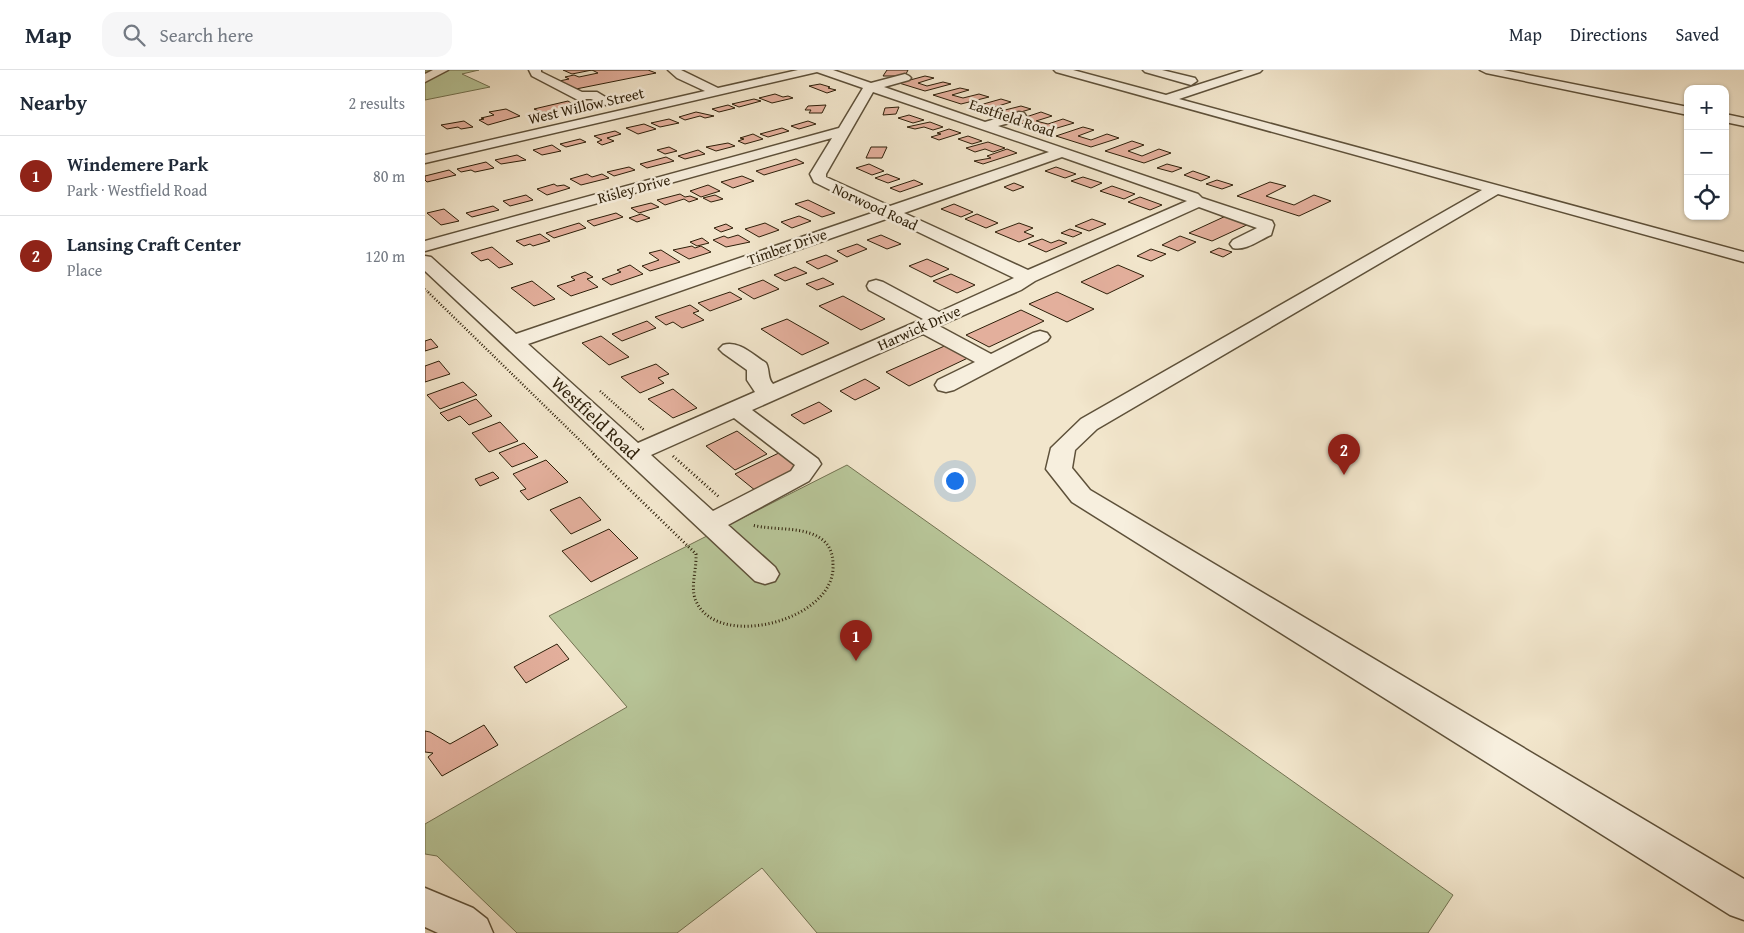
<!DOCTYPE html>
<html lang="en">
<head>
<meta charset="utf-8">
<style>
  body { margin:0; font-family:"Gentium Book Plus",serif; background:#f6f6f7; color:#1f2937 }
  .controls { position:absolute; right:15px; top:15px; display:grid; overflow:hidden; border-radius:10px; box-shadow:0 1px 4px #0004 }
  .controls button { width:45px; height:45px; display:grid; place-items:center; padding:0; border:0; border-bottom:1px solid #e0e1e3; background:#fff; color:#1f2937; font:25px sans-serif }
  .you { position:absolute; left:529px; top:410px; width:18px; height:18px; margin:-12px; border:4px solid #fff; border-radius:50%; background:#1a73e8; box-shadow:0 0 0 8px #1a73e833 }
  .badge { display:grid; place-items:center; width:32px; height:32px; border-radius:50%; background:#8f2418; color:#fff; font-size:16px; font-weight:700 }
  .pin { position:absolute; translate:-50% -41px; filter:drop-shadow(0 1px 2px #0008) }
  .pin::after { content:''; position:absolute; top:26px; width:18px; height:15px; background:inherit; clip-path:polygon(0 0,100% 0,50% 100%) }
  .list { margin:0; padding:0; list-style:none }
  h2 { display:flex; justify-content:space-between; align-items:center; height:65px; margin:0; padding:0 20px; font-size:21px }
  h2 small { font-size:16px; font-weight:400; color:#747a83 }
  .list li { display:grid; grid-template-columns:32px 1fr auto; gap:15px; align-items:center; box-sizing:border-box; height:80px; padding:0 20px; border-top:1px solid #e0e1e3 }
  .list b { display:block; font-size:19px; white-space:nowrap }
  .list p { margin:0; font-size:16px; white-space:nowrap; color:#747a83 }
  .list em { font-size:16px; font-style:normal; color:#747a83 }
  .icon { flex:none; width:28px; height:28px; fill:none; stroke:currentColor; stroke-width:2; stroke-linecap:round; stroke-linejoin:round }
  .map { position:relative; flex:none; width:1319px; height:863px; overflow:hidden }
  header { display:flex; align-items:center; gap:30px; box-sizing:border-box; height:70px; padding:0 25px; background:#fff; border-bottom:1px solid #e0e1e3 }
  header strong { font-size:24px }
  nav { display:flex; gap:28px; margin-inline-start:auto; font-size:18px }
  .search { width:350px; height:45px; background:#f6f6f7; display:flex; align-items:center; gap:12px; box-sizing:border-box; padding:0 18px; border-radius:15px; color:#747a83; font-size:19px }
  main { display:flex }
  aside { flex:1; background:#fff }
  .map>svg:first-child { display:block }
  .green { fill:#b8c699; stroke:#727251 }
  .building { fill:#e3af9c; stroke:#2d1f09 }
  .lines { fill:none; stroke-linecap:round; stroke-linejoin:round }
  .minor-casing { stroke:#5e513a; stroke-width:3 }
  .path-far2 { stroke:#2d1f09; stroke-width:2; stroke-dasharray:0.5 2; stroke-linecap:butt }
  .path-far1 { stroke:#2d1f09; stroke-width:2.5; stroke-dasharray:1 2; stroke-linecap:butt }
  .path { stroke:#2d1f09; stroke-width:3; stroke-dasharray:1 2.5; stroke-linecap:butt }
  .minor { fill:#f7efde; fill-rule:evenodd }
  .labels { text-anchor:middle; stroke-width:5; stroke-linejoin:round; paint-order:stroke }
  .far-street-label { font-size:15px; fill:#2d1f09; stroke:#f7efde }
  .street-label { font-size:18px; fill:#2d1f09; stroke:#f7efde }
</style>
</head>
<body>
<header>
<strong>Map</strong>
<div class="search"><svg class="icon" aria-label="search" viewBox="0 0 24 24"><circle cx="10" cy="10" r="6"/><path d="M15 15l6 6"/></svg>Search here</div>
<nav><a>Map</a><a>Directions</a><a>Saved</a></nav>
</header>
<main>
<aside>
<h2>Nearby<small>2 results</small></h2>
<ul class="list">
<li><span class="badge">1</span><div><b>Windemere Park</b><p>Park · Westfield Road</p></div><em>80 m</em></li>
<li><span class="badge">2</span><div><b>Lansing Craft Center</b><p>Place</p></div><em>120 m</em></li>
</ul>
</aside>
<div class="map">
<svg width="1319" height="863" viewBox="0 0 1319 863">
  <rect width="100%" height="100%" fill="#f2e6cc"/>
  <filter id="stains"><feTurbulence type="fractalNoise" baseFrequency=".004" numOctaves="4"/><feColorMatrix values="0 0 0 0 .2 0 0 0 0 .09 0 0 0 0 .02 0 0 0 .5 -.17"/></filter>
  <radialGradient id="worn" r=".72"><stop offset=".6" stop-color="#630" stop-opacity="0"/><stop offset="1" stop-color="#630" stop-opacity=".3"/></radialGradient>
  <!-- green -->
  <path class="green" d="M0 0H54L37 4 65 17 0 30Z
    M422 395 1028 825 1003 863H392L337 798 252 863H92L12 786 0 784V754L202 637 124 546Z"/>
  <!-- building -->
  <path class="building" d="M138 0H223L231 3 151 19 134 11 144 9 140 7 149 5 154 7 173 3 167 0 147 4Z
    M462 0H483L480 6H458Z
    M500 6 509 8 493 13 502 16 518 12 526 14 500 21 474 13Z
    M395 14 405 17 403 18 411 20 402 23 384 16Z
    M535 18 544 20 527 25 538 28 554 24 564 27 536 34 508 25Z
    M350 24 358 27 363 26 368 28 347 33 334 28Z
    M329 29 336 31 314 37 307 34Z
    M576 29 586 32 570 37 580 40 596 36 606 39 579 47 548 37Z
    M143 31 149 35 123 42H116L109 39Z
    M303 35 310 38 294 42 287 39Z
    M401 35 397 43H384L386 40H380L383 36Z
    M474 37 471 44 458 45 460 38Z
    M81 39 95 46 63 55 54 50 59 49 56 48 69 45 64 42Z
    M271 42 289 46 280 48 275 46 260 50 254 47Z
    M616 42 627 46 611 51 623 54 638 49 649 53 622 61 589 51Z
    M484 45 499 50 488 53 473 48Z
    M244 49 254 53 235 57 226 53Z
    M39 51 48 57 36 59 33 57 22 59 16 55Z
    M383 51 391 54 374 59 366 56Z
    M505 52 518 57 508 60 499 57 490 59 482 57Z
    M219 54 231 59 213 64 201 58Z
    M658 57 669 60 653 66 666 70 682 64 694 68 666 77 631 66Z
    M357 58 364 61 343 67 335 64Z
    M524 59 536 63 514 70 506 67 516 64 512 63Z
    M190 61 196 64 182 68 189 71 177 75 172 72 177 70 169 66Z
    M328 64 338 69 320 74 313 71 319 69 315 68Z
    M543 66 557 71 547 74 533 69Z
    M155 69 161 72 141 77 135 74Z
    M707 71 719 75 703 81 717 86 734 79 746 83 719 93 680 81Z
    M563 72 580 78 568 82 560 79 550 82 541 78Z
    M303 73 310 76 291 81 281 77Z
    M127 75 136 81 117 85 108 80Z
    M244 77 252 81 240 84 232 80Z
    M446 77H462L457 88H441Z
    M582 79 592 83 558 94 549 91 566 88 562 86Z
    M273 80 280 84 260 89 253 86Z
    M92 85 101 90 76 94 70 90Z
    M241 87 249 91 222 98 215 94Z
    M371 89 379 93 339 105 331 101Z
    M61 92 69 98 50 102 46 100 36 102 32 99Z
    M444 94 459 101 447 105 431 98Z
    M742 94 757 98 747 102 732 98Z
    M204 97 210 100 189 106 182 102Z
    M631 97 651 104 640 108 620 101Z
    M24 100 31 105 2 112 0 110V106Z
    M768 101 785 107 776 111 759 105Z
    M162 104 167 107 177 104 184 108 156 115 145 109Z
    M462 104 475 109 463 113 450 108Z
    M317 106 329 111 308 118 296 112Z
    M658 107 677 113 666 118 646 111Z
    M489 110 498 114 475 122 465 118Z
    M792 110 808 115 797 119 781 114Z
    M845 112 861 116 841 126 869 135 889 125 906 131 874 146 812 126Z
    M589 113 599 117 588 121 579 117Z
    M129 114 132 116 139 115 145 118 122 125 112 119Z
    M283 115 295 121 276 127 265 121Z
    M687 116 710 124 699 129 675 121Z
    M255 124 260 127 265 126 273 129 264 132 259 129 240 135 232 130Z
    M101 125 108 130 85 136 78 131Z
    M290 125 298 129 286 132 278 128Z
    M715 127 737 135 725 140 703 132Z
    M383 130 410 143 397 147 370 134Z
    M226 133 234 137 214 143 206 138Z
    M529 134 548 142 536 147 516 139Z
    M68 136 74 140 47 147 41 143Z
    M19 139 34 151 16 155 2 143Z
    M191 143 198 147 169 156 162 151Z
    M216 144 225 148 212 152 204 148Z
    M552 144 573 153 561 158 540 149Z
    M803 145 826 153 787 171 764 163Z
    M374 146 386 151 367 158 356 152Z
    M667 149 681 154 664 161 650 156Z
    M154 153 161 158 129 168 121 163Z
    M340 153 354 160 334 167 320 159Z
    M594 153 608 158 599 162 609 166 594 172 570 162Z
    M301 154 308 158 296 162 289 158Z
    M645 159 657 163 648 167 636 163Z
    M115 164 125 171 108 176 105 174 99 176 91 171Z
    M313 165 325 172 301 177 288 170 299 166 303 168Z
    M456 165 476 174 462 179 442 170Z
    M755 166 771 172 753 181 737 175Z
    M277 168 284 173 272 176 265 172Z
    M617 169 626 173 634 170 642 173 621 182 603 174Z
    M432 174 442 179 422 187 412 181Z
    M267 176 270 178 276 176 286 182 264 189 248 180Z
    M67 177 88 194 74 198 63 189 56 191 46 183Z
    M794 178 807 182 798 187 785 182Z
    M726 179 741 184 726 191 712 186Z
    M236 180 255 192 225 201 217 196 234 190 224 183Z
    M401 185 413 191 393 199 381 192Z
    M502 189 524 199 506 207 484 196Z
    M205 195 218 204 186 215 177 209 196 202 192 200Z
    M693 195 719 206 682 224 656 212Z
    M370 197 382 203 360 211 349 205Z
    M160 202 168 207 162 209 173 217 146 226 132 216 150 210 146 207Z
    M526 204 550 215 532 223 508 211Z
    M398 208 409 214 392 220 381 214Z
    M338 210 354 219 329 229 313 219Z
    M107 211 130 229 109 236 86 218Z
    M305 222 317 229 285 241 273 233Z
    M632 222 669 239 642 252 604 234Z
    M418 226 460 249 436 260 394 236Z
    M265 235 274 241 268 243 279 250 257 258 248 252 241 255 230 247Z
    M596 240 619 251 564 277 541 265Z
    M362 249 404 273 377 285 336 259Z
    M222 251 231 258 197 271 187 264Z
    M176 266 204 287 184 295 157 273Z
    M6 269 13 277 0 281V271Z
    M524 274 547 286 484 316 461 302Z
    M14 291 25 304 0 312V296Z
    M231 294 244 304 233 308 239 313 215 323 196 307Z
    M440 309 455 318 430 330 415 321Z
    M38 312 52 325 15 339 2 325Z
    M248 319 272 338 248 348 223 329Z
    M51 329 67 346 44 355 35 346 23 351 15 343Z
    M394 332 407 341 379 354 366 345Z
    M75 352 93 371 64 382 47 363Z
    M312 361 342 384 310 400 281 376Z
    M99 373 113 387 87 397 74 383Z
    M358 381 380 397 331 421 310 404Z
    M121 390 143 412 103 430 95 421 101 419 88 404Z
    M68 402 74 408 55 416 50 409Z
    M155 427 176 450 146 464 125 440Z
    M184 459 213 488 166 512 137 481Z
    M132 574 144 589 101 613 89 597Z
    M59 655 73 675 17 706 3 687 8 683 0 682V661L5 662 25 674Z"/>
  <g class="lines">
    <!-- minor casing -->
    <g class="minor-casing">
      <path id="minor" d="M8 0H23L0 12V4Z
        M104 0H116V2L157 22H172L187 31 181 35 166 29H151L107 6Z
        M243 0H256L293 18 373 0H408L446 13 480 4 484 6 486 8 484 10 459 17 560 52 594 42 599 43 601 46 599 49 573 56 773 124 777 128 847 151 849 155 846 165C834 170 821 181 808 178L805 174 808 170 832 158 774 137 610 211 596 220 514 256 566 284 608 263 615 261 622 263 625 267 622 271 529 320 521 322 513 320 510 315 513 310 550 292 498 264 327 340 393 389 396 394 384 411 303 455 350 497 354 504 350 511 340 514 330 511 0 201V186L6 187 91 264 450 142 389 112 385 104 407 68 0 181V171L414 58 438 18 392 2 0 93V85L280 21 252 8ZM448 22 624 82 465 136 401 107V104ZM637 87 762 131 603 200 479 143ZM464 148 589 208 514 242 458 212 451 210 444 212 442 216 444 220 498 249 348 314C342 308 345 300 341 293 328 285 314 270 298 275L294 279 298 283 322 300V310L330 322 213 373 103 274ZM309 348 370 395 366 401 288 441 226 385Z
        M629 0H648L741 25 819 0H837L835 2 754 29 1319 182V192L1073 124 672 359 650 380 647 398 665 420 1319 809V850L1305 845 647 432 621 399 626 378 656 349 1057 120 631 2Z
        M718 0H737L770 8 772 11 766 15 720 2Z
        M1055 0H1078L1263 37V45L1061 3Z
        M1300 44 1319 48V56L1300 52Z
        M0 818 48 838 62 849 68 863H13L0 857Z"/>
    </g>
    <!-- path-far2 -->
    <path class="path-far2" d="M0 219 4 223"/>
    <!-- path-far1 -->
    <path class="path-far1" d="M3 222 170 385
      M175 321 219 360"/>
    <!-- path -->
    <path class="path" d="M168 384 271 484C272 500 264 519 272 533 295 580 412 550 408 494 408 487 406 478 400 472 383 455 349 461 327 455
      M248 386 294 427"/>
    <!-- minor -->
    <use href="#minor" class="minor"/>
  </g>
  <g class="labels">
    <!-- far-street labels -->
    <g class="far-street-label">
      <text transform="translate(161 36) rotate(-13)" y="5">West Willow Street</text>
      <text transform="translate(587 48) rotate(19)" y="5">Eastfield Road</text>
      <text transform="translate(209 119) rotate(-15)" y="5">Risley Drive</text>
      <text transform="translate(450 137) rotate(25)" y="5">Norwood Road</text>
      <text transform="translate(362 177) rotate(-19)" y="5">Timber Drive</text>
      <text transform="translate(494 258) rotate(-24)" y="5">Harwick Drive</text>
    </g>
    <!-- street labels -->
    <g class="street-label">
      <text transform="translate(170 348) rotate(43)" y="6">Westfield Road</text>
    </g>
  </g>
  <rect width="100%" height="100%" filter="url(#stains)"/>
  <rect width="100%" height="100%" fill="url(#worn)"/>
</svg>
<div class="controls">
<button>+</button>
<button>−</button>
<button><svg class="icon" aria-label="locate" viewBox="0 0 24 24"><circle cx="12" cy="12" r="6"/><path d="M12 2v4M12 18v4M2 12h4M18 12h4"/></svg></button>
</div>
<div class="you"></div>
<div class="pin badge" style="left:431px;top:591px">1</div>
<div class="pin badge" style="left:919px;top:405px">2</div>
</div>
</main>
</body>
</html>
